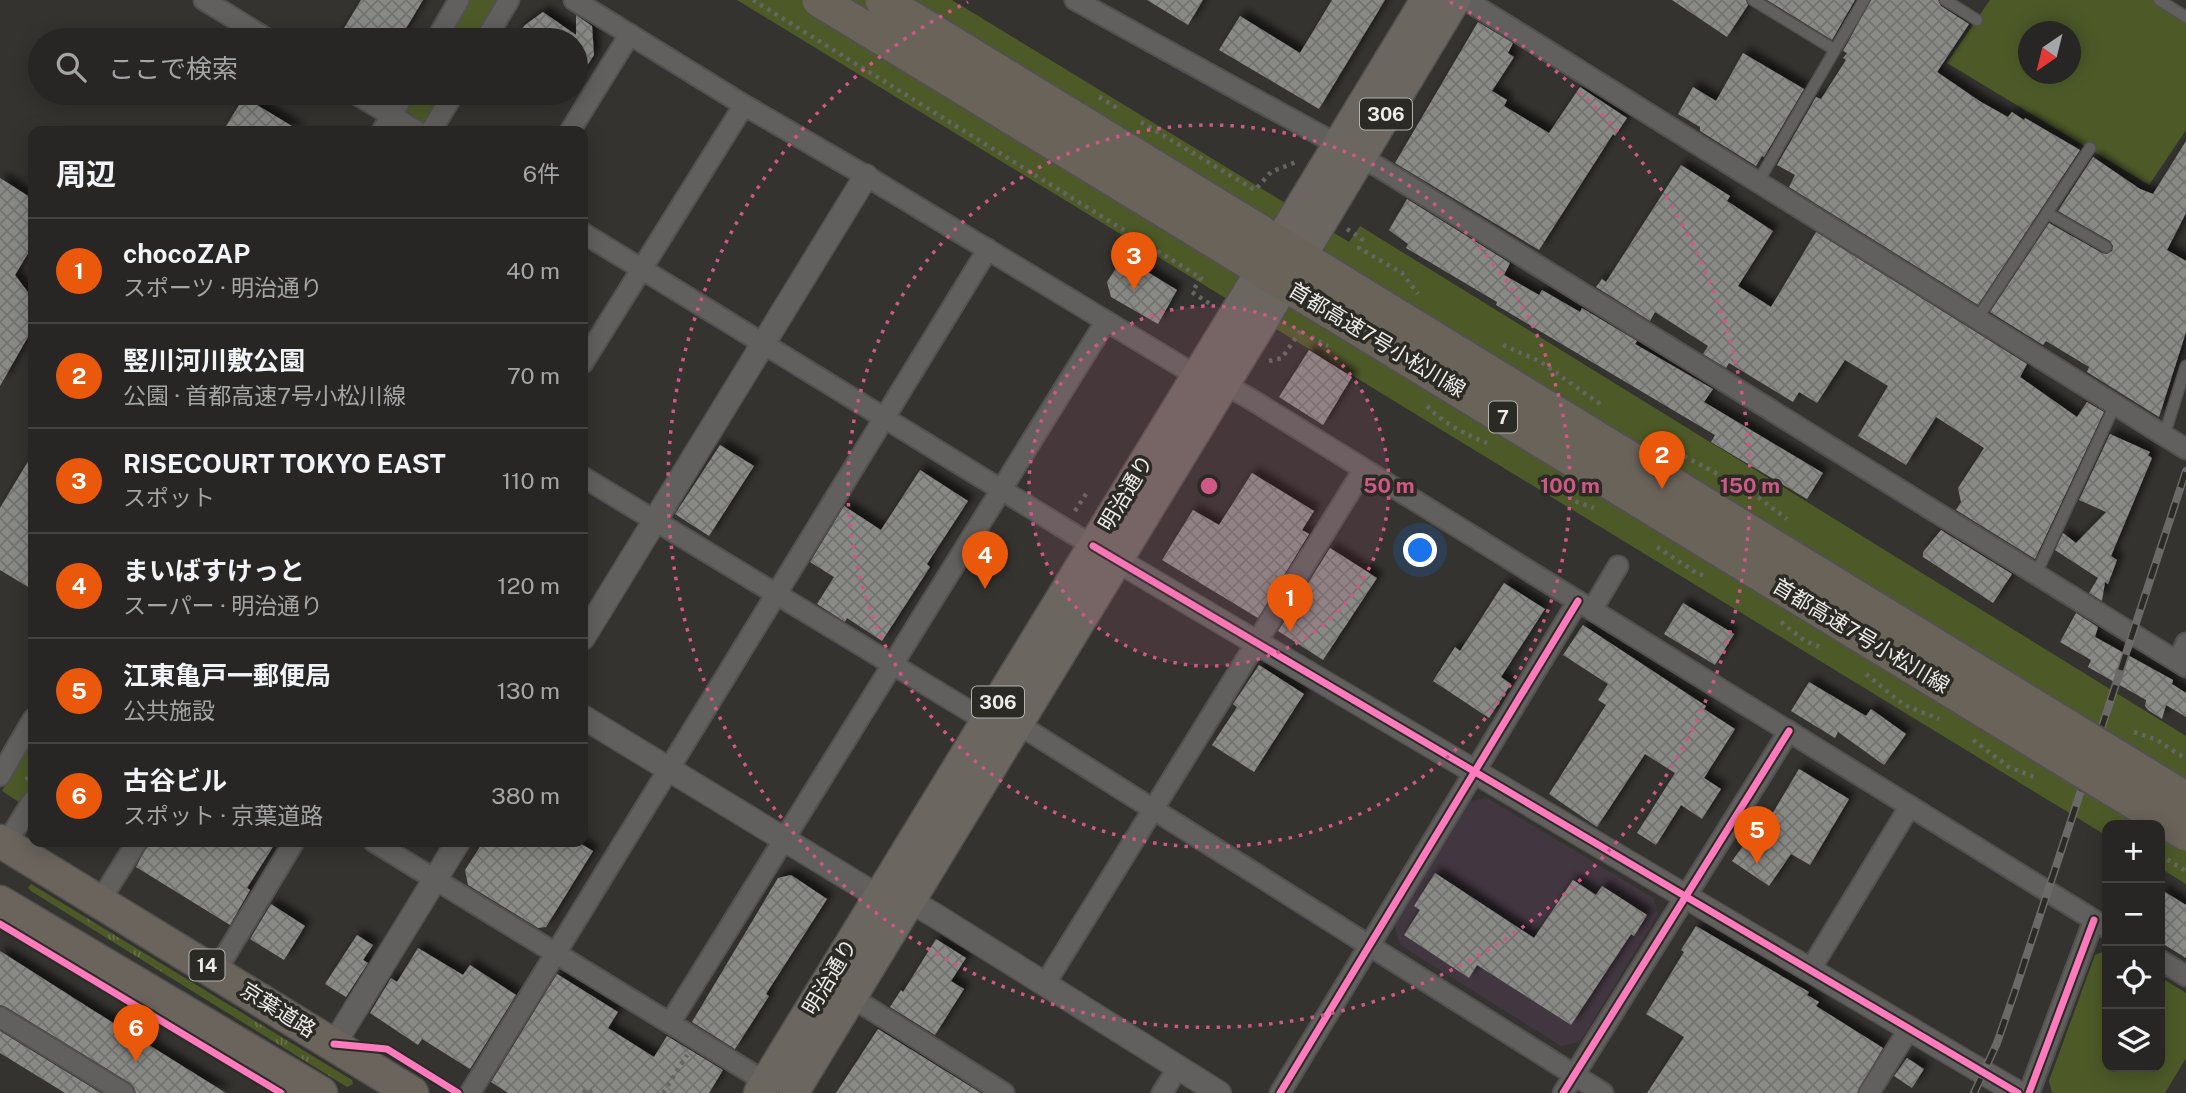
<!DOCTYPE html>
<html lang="ja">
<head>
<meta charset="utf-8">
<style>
  body { margin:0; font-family:"Public Sans","Noto Sans JP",sans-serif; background:#333231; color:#f1f3f6 }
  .controls { position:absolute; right:21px; bottom:21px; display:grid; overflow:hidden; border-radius:14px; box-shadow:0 4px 18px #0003 }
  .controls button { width:63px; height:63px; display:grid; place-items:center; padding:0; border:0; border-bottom:2px solid #434341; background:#272624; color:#f1f3f6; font:35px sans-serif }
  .compass { position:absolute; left:2018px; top:21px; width:63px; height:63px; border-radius:50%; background:#272624; box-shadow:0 4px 18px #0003; rotate:215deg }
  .you { position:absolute; left:1421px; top:551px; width:24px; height:24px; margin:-18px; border:5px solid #fff; border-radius:50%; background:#1a73e8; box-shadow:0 0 0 10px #1a73e833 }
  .badge { display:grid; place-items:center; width:46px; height:46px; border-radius:50%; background:#ea580c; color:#fff; font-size:23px; font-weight:700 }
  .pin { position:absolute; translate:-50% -58px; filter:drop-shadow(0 2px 4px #0008) }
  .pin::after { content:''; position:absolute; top:37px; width:24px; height:21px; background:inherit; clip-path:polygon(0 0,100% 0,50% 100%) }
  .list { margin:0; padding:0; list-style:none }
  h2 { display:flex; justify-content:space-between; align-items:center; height:91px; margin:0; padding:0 28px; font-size:30px }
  h2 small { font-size:23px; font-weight:400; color:#a4a5a6 }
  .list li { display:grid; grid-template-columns:46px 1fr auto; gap:21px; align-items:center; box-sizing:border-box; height:105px; padding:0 28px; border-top:2px solid #434341 }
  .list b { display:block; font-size:26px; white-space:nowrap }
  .list p { margin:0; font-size:23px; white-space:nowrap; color:#a4a5a6 }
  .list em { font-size:23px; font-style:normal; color:#a4a5a6 }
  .icon { flex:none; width:38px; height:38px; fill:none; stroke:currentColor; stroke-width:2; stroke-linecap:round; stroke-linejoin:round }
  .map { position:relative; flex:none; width:2186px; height:1093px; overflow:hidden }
  .search { position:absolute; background:#272624; box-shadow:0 4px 18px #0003; left:28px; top:28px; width:560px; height:77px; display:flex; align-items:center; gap:18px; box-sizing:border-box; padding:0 24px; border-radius:38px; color:#a4a5a6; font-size:26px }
  .panel { position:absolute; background:#272624; box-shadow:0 4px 18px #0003; left:28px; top:126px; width:560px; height:721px; border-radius:14px }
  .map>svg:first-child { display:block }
  .education { fill:#423640 }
  .grass { fill:url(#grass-tufts) }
  .park { fill:#4d5a28; fill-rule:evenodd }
  .building { fill:url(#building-cross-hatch); filter:url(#shadow) }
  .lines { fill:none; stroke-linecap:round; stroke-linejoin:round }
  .service-casing { stroke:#52514f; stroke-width:13 }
  .minor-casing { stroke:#52514f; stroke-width:23 }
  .tertiary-casing { stroke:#52514f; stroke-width:26 }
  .primary-casing { stroke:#52514f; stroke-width:33 }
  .trunk-casing { stroke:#52514f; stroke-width:35 }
  .path { stroke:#656562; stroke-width:4.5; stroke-dasharray:3.5 5; stroke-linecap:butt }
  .service { stroke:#61605e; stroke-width:10 }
  .minor { stroke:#61605e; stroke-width:19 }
  .tertiary { stroke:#61605e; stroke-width:23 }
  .primary { stroke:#6b6660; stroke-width:30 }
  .trunk { stroke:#6a645d; stroke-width:32 }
  .rail-casing { stroke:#6b6a68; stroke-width:8 }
  .rail { stroke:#2b2a25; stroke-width:5; stroke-dasharray:16; stroke-linecap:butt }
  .primary-bridge-casing { stroke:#52514f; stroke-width:33; stroke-linecap:butt }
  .motorway-bridge-casing { stroke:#52514f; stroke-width:37; stroke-linecap:butt }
  .primary-bridge { stroke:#6b6660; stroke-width:30 }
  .motorway-bridge { stroke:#6a635a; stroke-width:33 }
  .cycleway-casing { stroke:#2b2a25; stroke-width:11 }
  .cycleway { stroke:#fd7abc; stroke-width:7 }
  .ring { fill:none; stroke:#cf5886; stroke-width:3.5; stroke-dasharray:3.5 7 }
  .labels { text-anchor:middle; stroke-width:7; stroke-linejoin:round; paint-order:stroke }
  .shield { fill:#2b2a25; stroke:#b3b2ae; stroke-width:2 }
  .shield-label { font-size:19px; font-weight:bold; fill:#edece9 }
  .street-label { font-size:21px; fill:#edece9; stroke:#2b2a25 }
  .centre { fill:#cf5886; stroke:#2b2a25; stroke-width:3.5 }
  .ring-label { font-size:21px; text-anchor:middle; font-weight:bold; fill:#cf5886; stroke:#2b2a25; stroke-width:7; stroke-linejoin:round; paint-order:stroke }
</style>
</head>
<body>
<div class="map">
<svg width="2186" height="1093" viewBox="0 0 2186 1093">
  <defs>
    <pattern id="grass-tufts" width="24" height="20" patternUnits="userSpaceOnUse" patternTransform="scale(1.75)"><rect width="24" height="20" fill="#4d5a28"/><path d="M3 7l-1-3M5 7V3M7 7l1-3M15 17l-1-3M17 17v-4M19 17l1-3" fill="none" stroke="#677247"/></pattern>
    <pattern id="building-cross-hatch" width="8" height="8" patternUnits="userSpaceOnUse" patternTransform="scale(1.75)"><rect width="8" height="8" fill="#898986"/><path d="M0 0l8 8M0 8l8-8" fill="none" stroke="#727270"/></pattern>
    <filter id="shadow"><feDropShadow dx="6" dy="-6" stdDeviation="3.5" flood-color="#0009"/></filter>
  </defs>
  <rect width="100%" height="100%" fill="#343330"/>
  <!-- education -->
  <path class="education" d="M1487 798 1654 898 1658 914 1580 1042 1561 1046 1400 945 1394 925 1470 801Z"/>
  <!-- grass -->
  <path class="grass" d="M31 884 352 1080 353 1084 347 1087 31 891 28 888Z"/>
  <!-- park -->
  <path class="park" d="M464 0H498L473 40H441Z
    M737 0H952L1349 242 1360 226 2186 736V884L2160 868V825H2107V836Z
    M1990 0H2159L2186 17V130L2149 185 1947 63ZM2028 32H2070V74H2028Z
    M411 93H442L424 123 402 108Z
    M33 737V792L25 806 2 791Z
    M2107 950V1067H2160V977L2186 993V1058L2165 1093H2052L2049 1081 2095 955Z"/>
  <!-- building -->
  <path class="building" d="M361 0H423L399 40H337Z
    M1147 0H1203L1188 25Z
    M1332 0H1385L1319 109 1219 50 1240 16 1300 53Z
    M1672 0H1746L1748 5 1727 37Z
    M1767 0H1855L1832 40Z
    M1871 0H1938L1941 6 1969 24 1937 72 1981 102 2008 117 2012 112 2024 120 2025 118 2080 150 1978 305 1789 187 1795 175 1777 165 1816 97 1821 99 1846 60 1843 58 1847 53 1843 51Z
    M543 12 576 35V15L592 26 594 55 576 83V40H513L525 25Z
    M1478 22 1513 43 1508 53 1514 57 1492 91 1507 100 1504 106 1549 133 1580 87 1627 118 1615 136 1613 134 1539 250 1395 163Z
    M1743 53 1804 89 1764 157 1762 156 1756 166 1700 131V127L1678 114 1693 87 1716 101Z
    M244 97 300 131H223Z
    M2186 141V213L2167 250 2186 261V332L2159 417 2087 372 2089 367 2046 341 2043 345 1990 312 2049 223 2102 253 2107 254 2112 251 2113 246 2110 241 2058 211 2093 157 2140 189 2153 194Z
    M1681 165 1730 196 1727 201 1773 231 1738 286 1771 307 1816 232 2027 364 2020 377 2077 417 2087 402 2104 412 2035 559 1956 510 1961 502 1958 488 1984 448 1936 417 1906 465 1858 436 1888 386 1845 360 1817 403 1799 392 1793 402 1729 363 1726 368 1703 354 1708 346 1655 312 1650 321 1596 287 1602 279 1606 282Z
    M0 178 33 199V245L15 275 33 299V328L0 386Z
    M1407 199 1510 263 1504 275 1539 295 1542 290 1580 312 1582 308 1637 341 1635 344 1713 389 1704 402 1823 473 1807 499 1711 442 1715 435 1496 305 1497 302 1406 248 1408 244 1389 230Z
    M1123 257 1177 290 1158 324 1111 297 1107 282Z
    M1309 350 1352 377 1323 425 1279 397Z
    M2110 434 2150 452 2148 455 2152 458 2111 556 2117 560 2108 584 2105 582 2102 601 2089 593 2098 578 2055 550 2063 533 2076 543 2106 512 2079 500Z
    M720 445 754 466 709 536 675 514Z
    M33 453V590L0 570V508Z
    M920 470 968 501 927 564 930 567 882 641 847 618 845 622 817 604 834 577 810 562 844 506 881 530Z
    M1252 473 1314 511 1302 530 1309 534 1258 618 1162 560 1193 510 1219 525Z
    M1941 530 2012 574 1993 603 1923 557V552Z
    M1330 548 1377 578 1323 660 1278 631Z
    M1504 583 1545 609 1501 677 1511 684 1489 718 1433 681 1455 647 1460 651Z
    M1683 603 1734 634 1715 665 1664 634Z
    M2076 613 2098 627 2095 637 2173 680 2172 684 2186 693V717L2166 705 2162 719 2148 710 2145 706 2146 700 2088 667 2091 660 2060 642Z
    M1583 625 1706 706 1704 709 1735 729 1704 778 1721 789 1702 819 1681 805 1656 845 1637 833 1675 773 1645 754 1597 827 1549 794 1606 705 1598 700 1608 684 1563 655Z
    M1259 665 1304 694 1254 772 1212 745 1237 707 1233 704Z
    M1809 682 1866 716 1871 709 1906 734 1884 765 1838 732 1835 738 1791 711Z
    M1799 769 1849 799 1810 865 1791 854 1769 886 1732 861 1745 843 1752 848Z
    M149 842H276L247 888 250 890 230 925 136 867Z
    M483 842H578L593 851 546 927 538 928 468 885 465 870Z
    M1435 873 1534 938 1573 880 1596 895 1602 886 1647 915 1634 936 1631 934 1571 1025 1477 965 1469 978 1404 935 1420 910 1414 906Z
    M791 875 827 899 766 994 769 996 735 1049 692 1022 778 878Z
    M2160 889 2186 905V958L2160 942Z
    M271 904 305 926 284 960 250 939Z
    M1696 926 1809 992 1807 995 1819 1002 1816 1006 1883 1048 1857 1093H1647L1684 1037 1646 1014 1684 952 1681 950Z
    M357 935 373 945 363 960 368 963 346 997 325 984Z
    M936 939 966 958 951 981 964 989 935 1035 890 1007 901 990 903 992Z
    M418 948 463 975 470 965 516 995 470 1069 422 1039 418 1045 370 1013 391 978 397 982Z
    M0 951 91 1009 226 1093H136L130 1083 6 1007 0 1005Z
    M557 974 618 1012 608 1028 654 1057 667 1036 723 1070 709 1093H508L491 1082Z
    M878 1029 981 1093H836Z
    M0 1031 101 1093H65L0 1053Z
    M1907 1058 1924 1069 1912 1088 1894 1076Z"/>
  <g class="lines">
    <!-- service casing -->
    <g class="service-casing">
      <path id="service" d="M1753 0 1835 50
        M1945 0 1977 20
        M2159 0 2186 17
        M1758 182 1864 0
        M2047 213 2106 247
        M1977 319 2090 148
        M2164 436 2186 366
        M2036 574 2115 405"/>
    </g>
    <!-- minor casing -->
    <g class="minor-casing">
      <path id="minor" d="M204 0 269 40
        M574 0 744 105 866 176 1197 376 1224 384 1249 398 2107 928
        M1075 0 1380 168 2186 667
        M1466 0 2186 449
        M436 40 459 0
        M485 40 509 0
        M354 93 417 131
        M382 131 405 93
        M431 131 454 93
        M570 131 630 34
        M583 233 1093 546
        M583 363 744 105
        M583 477 986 721
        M1592 610 1618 566
        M2178 662 2186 643
        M1018 724 1603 1093
        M0 776 33 719
        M374 842 766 1082
        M0 849 6 844 33 800
        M100 901 137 842
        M2160 960 2186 976
        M1810 970 1910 806
        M216 971 294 842
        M1045 984 1364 469
        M851 997 1004 1093
        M0 1017 124 1093
        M670 1023 1106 321
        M470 1093 988 249
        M1162 1093 1178 1068
        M1280 1093 1578 601
        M1563 1093 1789 731
        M1869 1093 1909 1029
        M2029 1093 2094 920"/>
    </g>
    <!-- tertiary casing -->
    <g class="tertiary-casing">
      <path id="tertiary" d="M1105 553 2018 1093
        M583 638 866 176
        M583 717 879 897 910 901 936 916 1219 1093
        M334 1044 458 842"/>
    </g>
    <!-- primary casing -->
    <g class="primary-casing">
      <path id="primary" d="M1296 214 1426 0
        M1318 228 1455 0
        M759 1093 1236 312
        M793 1093 1259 327"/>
    </g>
    <!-- trunk casing -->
    <g class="trunk-casing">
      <path id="trunk" d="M0 841 412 1093
        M0 902 321 1093"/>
    </g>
    <!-- path -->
    <path class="path" d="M753 0 1201 278 1192 292 1210 304
      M1099 97 1119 109
      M1141 122 1255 190 1271 172 1296 162
      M1347 229 1362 239 1359 248 1402 273 1418 294
      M1311 337 1328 346
      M1503 345 1541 362 1600 404
      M1269 361 1282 358 1301 330 1304 332
      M1427 406C1444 424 1465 434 1487 443
      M1684 456 1751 492 1787 519
      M1548 481 1577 502 1594 508
      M1075 511 1086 494
      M1657 547 1698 574 1707 576
      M1781 622 1805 641 1823 648
      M1866 674 1904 705 1939 719
      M2134 732 2157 740 2186 759
      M1973 740 2009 767 2034 777
      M26 780 33 769
      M2160 855 2186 871
      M584 1093 586 1089 592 1093
      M663 1093 687 1055"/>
    <!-- service -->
    <use href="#service" class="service"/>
    <!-- minor -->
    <use href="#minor" class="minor"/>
    <!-- tertiary -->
    <use href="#tertiary" class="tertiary"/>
    <!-- primary -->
    <use href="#primary" class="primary"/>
    <!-- trunk -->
    <use href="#trunk" class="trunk"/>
    <!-- rail casing -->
    <g class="rail-casing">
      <path id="rail" d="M1974 1093 1997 1043 2016 988 2186 471"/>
    </g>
    <!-- rail -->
    <use href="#rail" class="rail"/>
    <!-- primary-bridge casing -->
    <g class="primary-bridge-casing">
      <path id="primary-bridge" d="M1236 312 1296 214
        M1259 327 1318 228"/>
    </g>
    <!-- motorway-bridge casing -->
    <g class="motorway-bridge-casing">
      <path id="motorway-bridge" d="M819 0 2186 834
        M882 0 2186 799"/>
    </g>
    <!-- primary-bridge -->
    <use href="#primary-bridge" class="primary-bridge"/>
    <!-- motorway-bridge -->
    <use href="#motorway-bridge" class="motorway-bridge"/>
    <!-- cycleway casing -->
    <g class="cycleway-casing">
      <path id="cycleway" d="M1093 546 2018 1093
        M0 924 281 1093
        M334 1044 387 1049 458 1093
        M1280 1093 1578 601
        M1563 1093 1789 731
        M2029 1093 2094 920"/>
    </g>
    <!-- cycleway -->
    <use href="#cycleway" class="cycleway"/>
  </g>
  <!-- distance rings -->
  <circle cx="1209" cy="486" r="180" fill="#cf5886" fill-opacity=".12"/>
  <g class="ring">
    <circle cx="1209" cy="486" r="180"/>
    <circle cx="1209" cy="486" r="361"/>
    <path d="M1450 2A541 541 0 1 1 968 2"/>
  </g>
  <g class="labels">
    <!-- shield labels -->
    <g class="shield">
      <rect x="1360" y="98.5" width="52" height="31" rx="5"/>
      <rect x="1489" y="401.5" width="28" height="31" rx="5"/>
      <rect x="972" y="686.5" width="52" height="31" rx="5"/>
      <rect x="189.5" y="949.5" width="35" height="31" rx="5"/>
    </g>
    <g class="shield-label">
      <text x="1386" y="121">306</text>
      <text x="1503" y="424">7</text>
      <text x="998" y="709">306</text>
      <text x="207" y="972">14</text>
    </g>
    <!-- street labels -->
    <g class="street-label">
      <text transform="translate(1377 340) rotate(31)" y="7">首都高速7号小松川線</text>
      <text transform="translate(1126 493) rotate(-59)" y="7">明治通り</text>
      <text transform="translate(1861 636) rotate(31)" y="7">首都高速7号小松川線</text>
      <text transform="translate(830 977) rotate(-59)" y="7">明治通り</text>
      <text transform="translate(278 1010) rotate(32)" y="7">京葉道路</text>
    </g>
  </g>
  <circle cx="1209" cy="486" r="10" class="centre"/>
  <g class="ring-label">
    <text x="1389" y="493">50 m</text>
    <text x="1570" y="493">100 m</text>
    <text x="1750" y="493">150 m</text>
  </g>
</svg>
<div class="controls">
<button>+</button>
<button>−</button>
<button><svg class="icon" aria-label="locate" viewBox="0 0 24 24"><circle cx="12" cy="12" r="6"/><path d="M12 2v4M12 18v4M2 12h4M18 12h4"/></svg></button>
<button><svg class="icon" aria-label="layers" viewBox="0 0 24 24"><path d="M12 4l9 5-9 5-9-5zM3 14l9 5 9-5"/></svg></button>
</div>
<svg class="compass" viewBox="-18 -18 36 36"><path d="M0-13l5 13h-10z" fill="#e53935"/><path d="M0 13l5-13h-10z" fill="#a4a5a6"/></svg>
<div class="you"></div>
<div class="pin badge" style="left:1290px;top:632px">1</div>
<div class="pin badge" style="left:1662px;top:489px">2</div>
<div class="pin badge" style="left:1134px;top:290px">3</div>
<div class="pin badge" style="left:985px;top:589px">4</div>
<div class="pin badge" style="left:1757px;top:864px">5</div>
<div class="pin badge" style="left:136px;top:1062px">6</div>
<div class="search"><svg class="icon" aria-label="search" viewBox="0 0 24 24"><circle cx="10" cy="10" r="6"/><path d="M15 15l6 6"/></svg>ここで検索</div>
<section class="panel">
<h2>周辺<small>6件</small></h2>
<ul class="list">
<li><span class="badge">1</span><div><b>chocoZAP</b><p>スポーツ · 明治通り</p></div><em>40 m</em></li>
<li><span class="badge">2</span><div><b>竪川河川敷公園</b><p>公園 · 首都高速7号小松川線</p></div><em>70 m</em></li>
<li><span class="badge">3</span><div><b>RISECOURT TOKYO EAST</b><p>スポット</p></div><em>110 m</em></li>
<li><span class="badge">4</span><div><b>まいばすけっと</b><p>スーパー · 明治通り</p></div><em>120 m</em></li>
<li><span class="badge">5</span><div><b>江東亀戸一郵便局</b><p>公共施設</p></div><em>130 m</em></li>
<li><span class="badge">6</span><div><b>古谷ビル</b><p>スポット · 京葉道路</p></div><em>380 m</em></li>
</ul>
</section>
</div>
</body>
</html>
